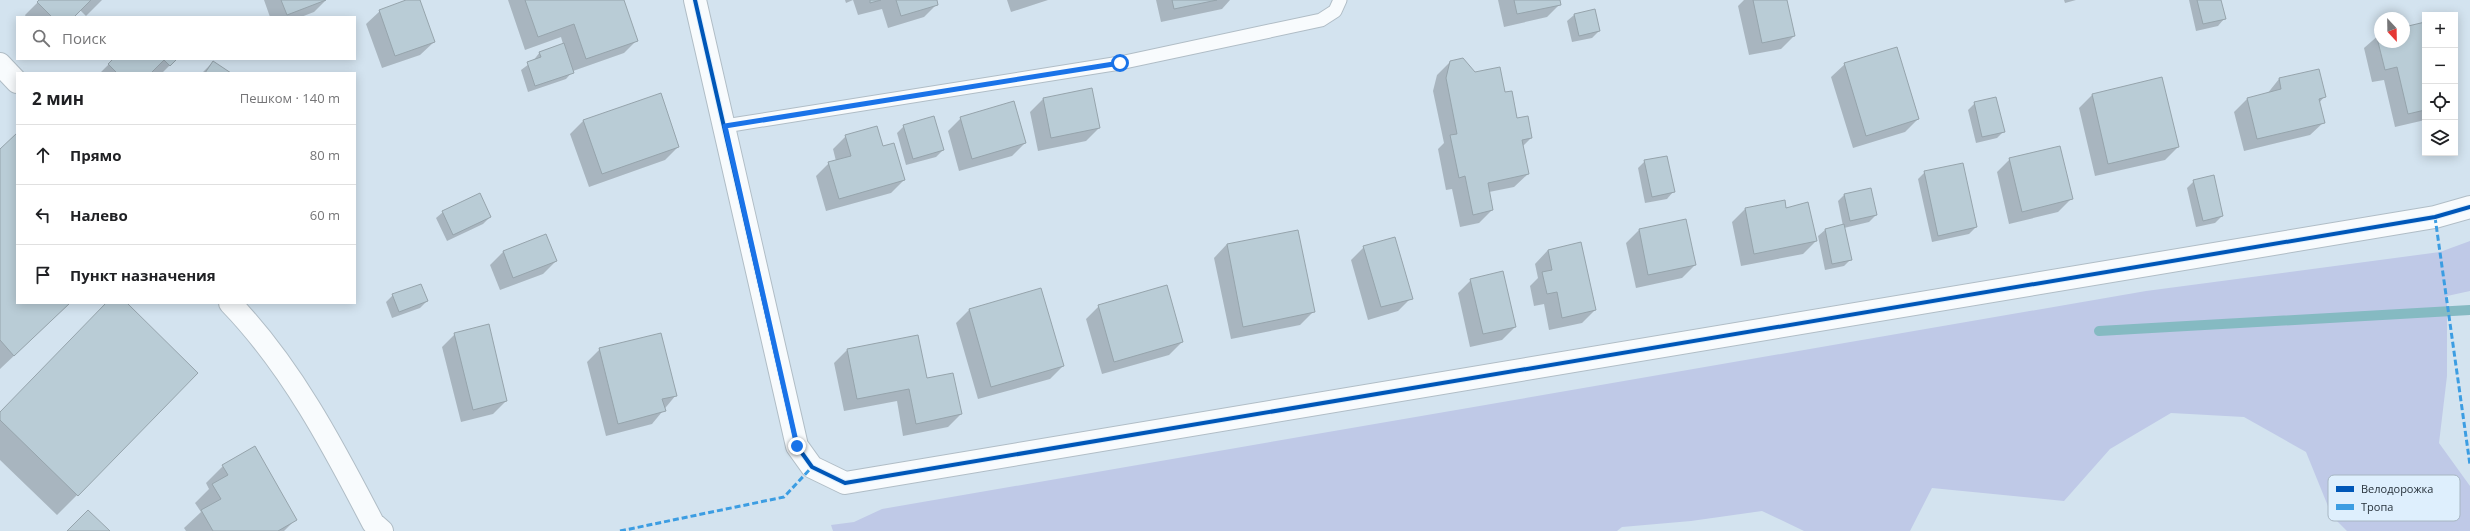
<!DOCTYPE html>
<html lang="ru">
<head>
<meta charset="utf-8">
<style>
  body { margin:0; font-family:"Open Sans",sans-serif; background:#f2f2f2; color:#202124 }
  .controls { position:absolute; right:12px; top:12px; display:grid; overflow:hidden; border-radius:0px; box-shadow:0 2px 10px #0003 }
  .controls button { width:36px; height:36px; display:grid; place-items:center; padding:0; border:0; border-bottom:1px solid #e0e0e0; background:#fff; color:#202124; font:20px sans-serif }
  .compass { position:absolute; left:2374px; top:12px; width:36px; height:36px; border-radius:50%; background:#fff; box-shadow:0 2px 10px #0003; rotate:158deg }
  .stop { position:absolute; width:12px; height:12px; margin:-9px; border:3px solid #1a73e8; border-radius:50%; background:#fff }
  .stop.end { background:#1a73e8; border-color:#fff; box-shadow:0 1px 4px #0008 }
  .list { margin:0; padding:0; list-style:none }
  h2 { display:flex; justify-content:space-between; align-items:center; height:52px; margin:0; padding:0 16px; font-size:17px }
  h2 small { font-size:13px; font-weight:400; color:#757577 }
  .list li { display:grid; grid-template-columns:26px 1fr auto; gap:12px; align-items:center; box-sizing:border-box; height:60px; padding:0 16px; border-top:1px solid #e0e0e0 }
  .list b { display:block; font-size:15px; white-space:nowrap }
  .list em { font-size:13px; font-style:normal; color:#757577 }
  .icon { flex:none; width:22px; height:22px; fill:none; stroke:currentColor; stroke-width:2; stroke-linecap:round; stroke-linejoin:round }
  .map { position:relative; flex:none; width:2470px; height:531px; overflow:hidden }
  .search { position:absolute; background:#fff; box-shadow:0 2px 10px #0003; left:16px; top:16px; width:340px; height:44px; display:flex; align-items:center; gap:10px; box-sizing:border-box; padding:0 14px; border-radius:0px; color:#757577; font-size:15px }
  .panel { position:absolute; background:#fff; box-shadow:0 2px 10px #0003; left:16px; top:72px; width:340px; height:232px; border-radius:0px }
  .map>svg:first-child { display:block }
  .green { fill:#bfc9e7 }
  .shadow { fill:#0003 }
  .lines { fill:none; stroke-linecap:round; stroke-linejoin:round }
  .stream { stroke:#85bac2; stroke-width:10 }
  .building { fill:#b9ccd6; stroke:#96a4ac }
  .service-casing { stroke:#b0bdc6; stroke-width:15 }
  .minor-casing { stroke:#b0bdc6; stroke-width:24 }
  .service { stroke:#f8fbfd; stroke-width:13 }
  .minor { stroke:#f8fbfd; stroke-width:22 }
  .quiet { stroke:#3c9de2; stroke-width:3; stroke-dasharray:6 3; stroke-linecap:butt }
  .cycleway-casing { stroke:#deeffd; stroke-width:6 }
  .cycleway { stroke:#0057b8; stroke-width:4 }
  .route { stroke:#1a73e8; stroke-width:5 }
  .key { fill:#deeffd; stroke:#a7b6c2; stroke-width:1 }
  .key-label { font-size:11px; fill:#26313a }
</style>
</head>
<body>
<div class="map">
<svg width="2470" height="531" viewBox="0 0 2470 531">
  <rect width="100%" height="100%" fill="#d3e3ef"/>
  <!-- green -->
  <path class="green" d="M2470 241V291L2447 296V376L2439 443 2470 486V531H2347L2332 516 2306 452 2244 417 2171 413 2110 449 2064 501 1932 488 1910 531H1804L1762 511 1691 521 1622 527 1617 531H833L831 525 854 522 882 509 2146 291 2440 252Z"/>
  <!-- shadow -->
  <path class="shadow" d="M40 0H102L86 16 80 10 73 17H26L25 15Z
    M264 0H326L314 12 301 17H270Z
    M409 0H419L434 42 420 55 382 68 366 24 380 11Z
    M508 0H623L637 40 624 53 573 71 566 79 528 92 521 70 533 61 540 52 563 44 561 37 525 50Z
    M845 0H936L937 4 924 17 888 28 882 9 858 15 853 0 846 3Z
    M1007 0H1048L1011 12Z
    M1156 0H1230L1222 9 1161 22Z
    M1498 0H1559L1560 4 1547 17 1504 27Z
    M1744 0H1786L1794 36 1781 49 1749 55 1738 6Z
    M2064 0H2076L2065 3Z
    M2189 0H2220L2224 19 2218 26 2196 31Z
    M1574 15 1599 31 1592 38 1572 42 1567 21Z
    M2425 23V120L2395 127 2384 80 2372 82 2364 48 2380 34V42H2404V28Z
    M114 59H176L162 73H100Z
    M213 62 230 73H202Z
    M1450 62 1474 73 1505 93 1517 119 1531 138 1522 147 1528 174 1514 187 1489 192 1492 210 1479 223 1460 227 1452 189 1446 190 1438 149 1444 143 1433 91 1437 75Z
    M1845 64 1918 119 1905 132 1853 148 1831 77Z
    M2279 79 2324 97 2319 103 2324 122 2310 135 2244 151 2234 112 2247 99 2267 94Z
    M1092 89 1099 128 1086 141 1038 151 1030 112 1043 99Z
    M2092 95 2178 147 2165 160 2095 176 2079 108Z
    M1975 103 2004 131 1997 138 1976 143 1968 110Z
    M961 118 1025 143 1012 156 959 171 948 131Z
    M583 121 678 147 665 160 589 187 570 134Z
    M904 126 943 150 936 157 906 165 897 133Z
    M17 134V303H70L0 369V150Z
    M846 136 882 147 904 180 891 193 826 211 816 176 829 163 836 161 833 149Z
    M2010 159 2071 199 2058 212 2009 224 1997 172Z
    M1645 161 1673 192 1667 199 1645 203 1638 168Z
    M1925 172 1976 227 1969 234 1932 242 1918 179Z
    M2194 181 2222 216 2215 223 2196 227 2187 188Z
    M1845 194 1876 215 1869 222 1844 228 1851 259 1844 266 1825 270 1818 236 1825 230 1843 226 1838 201Z
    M1784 201 1786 209 1816 241 1803 254 1741 266 1732 222 1745 209Z
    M443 212 490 217 483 224 447 241 436 218Z
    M1639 230 1695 265 1682 278 1636 288 1626 243Z
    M1581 243 1595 310 1582 323 1549 330 1544 304 1534 306 1530 286 1538 278 1535 264 1548 250Z
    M1227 244 1313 312 1300 325 1231 339 1214 258Z
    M1364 247 1411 298 1398 311 1368 320 1351 260Z
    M503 252 556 261 543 274 500 290 490 265Z
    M1471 280 1515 327 1502 340 1470 347 1458 293Z
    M1040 289 1063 366 1050 379 978 399 956 323 969 310Z
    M393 295 427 301 420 308 392 318 386 302Z
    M108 303H125L77 495 57 515 0 460V413Z
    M1099 306 1182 342 1169 355 1102 374 1086 319Z
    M455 334 506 401 493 414 461 422 442 347Z
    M600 349 676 395 652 424 606 436 587 362Z
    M847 350 961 414 948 427 903 436 897 401 844 411 834 363Z
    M223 466 296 519 284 531H186L184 528 201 512 195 503 209 489 206 483Z"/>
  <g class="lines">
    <!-- stream -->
    <path class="stream" d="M2099 331 2470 310"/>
  </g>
  <!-- building -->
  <path class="building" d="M39 0H91L74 17H52L37 2Z
    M281 0H326L287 15Z
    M406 0H420L435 42 395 56 379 10Z
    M525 0H624L638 41 586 59 574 24 538 37Z
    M870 0H881L870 3Z
    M896 0H937L938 5 901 16Z
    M1172 0H1217L1174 9Z
    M1514 0H1560L1561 5 1517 14Z
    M1753 0H1787L1795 36 1762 43Z
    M2197 0H2221L2226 19 2203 24Z
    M1595 9 1600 31 1579 36 1574 14Z
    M2425 22V110L2408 114 2397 67 2385 70 2376 34 2380 33V42H2404V27Z
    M564 43 574 73 535 86 527 62 541 57 539 52Z
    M1897 47 1919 119 1866 136 1844 63Z
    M1463 58 1475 72 1500 67 1505 92 1512 91 1517 118 1528 116 1532 138 1522 140 1529 174 1488 183 1493 210 1473 215 1465 176 1459 178 1450 135 1457 134 1446 78 1450 61Z
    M113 59H177L170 66 164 60 151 73H117L108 64Z
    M213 61 231 73H205Z
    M2319 69 2326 97 2319 99 2325 123 2257 139 2247 98 2281 89 2279 78Z
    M2162 77 2179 147 2108 164 2092 94Z
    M1092 88 1100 128 1051 138 1043 98Z
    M661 93 679 147 602 174 583 120Z
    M1996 97 2005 132 1982 137 1974 102Z
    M1014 101 1026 143 972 159 960 117Z
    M934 116 944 150 913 159 903 125Z
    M877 126 883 146 894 143 905 180 839 199 828 162 851 156 845 135Z
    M17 133V303H70L14 356 0 340V149Z
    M2060 146 2073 199 2022 212 2009 158Z
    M1667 156 1675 192 1652 197 1644 160Z
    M1963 163 1977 227 1938 236 1924 171Z
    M2214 175 2223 216 2203 221 2193 180Z
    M1871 188 1877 215 1850 221 1844 194Z
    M480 193 491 217 453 235 442 211Z
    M1785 200 1786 208 1808 202 1817 241 1754 254 1745 208Z
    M1686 219 1696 265 1648 275 1639 229Z
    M1844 224 1852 260 1832 264 1825 229Z
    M1298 230 1315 312 1243 327 1227 244Z
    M546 234 557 261 513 278 503 251Z
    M1395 237 1413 299 1381 307 1363 246Z
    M1581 242 1596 310 1562 318 1557 292 1547 294 1542 272 1552 270 1548 250Z
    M1503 271 1516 327 1483 334 1470 279Z
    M421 284 428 301 399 312 392 294Z
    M1167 285 1183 342 1114 362 1098 305Z
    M1041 288 1064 366 991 387 969 309Z
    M106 303H127L198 373 78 496 0 420V412Z
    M489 324 507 401 473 410 454 333Z
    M661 333 677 396 662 399 666 411 618 424 599 348Z
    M918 335 927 378 953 373 962 414 916 424 909 389 857 399 847 349Z
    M255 446 297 520 278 531H213L201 510 221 499 212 484 228 475 222 465Z
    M88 510 110 531H67Z"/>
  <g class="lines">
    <!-- service casing -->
    <g class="service-casing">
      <path id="service" d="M725 126 1120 63 1321 20 1335 11 1340 0"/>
    </g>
    <!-- minor casing -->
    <g class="minor-casing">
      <path id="minor" d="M695 0 797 446 812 467 845 483 2435 217 2470 207
        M0 64 17 82
        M230 303C291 366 333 446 373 523L382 531"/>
    </g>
    <!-- service -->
    <use href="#service" class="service"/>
    <!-- minor -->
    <use href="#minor" class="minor"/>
    <!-- quiet -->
    <path class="quiet" d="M2435 217 2470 465
      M620 531 784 497 812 467"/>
    <!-- cycleway casing -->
    <g class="cycleway-casing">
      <path id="cycleway" d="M695 0 797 446 812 467 845 483 2435 217 2470 207"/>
    </g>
    <!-- cycleway -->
    <use href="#cycleway" class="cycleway"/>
  </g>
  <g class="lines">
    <!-- route -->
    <path class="route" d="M797 446 725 126 1120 63"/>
  </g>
  <!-- legend -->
  <rect x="2328" y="475" width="132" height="46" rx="6" class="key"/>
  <rect x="2336" y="486" width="18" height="6" fill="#0057b8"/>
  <rect x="2336" y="504" width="18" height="6" fill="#3c9de2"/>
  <g class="key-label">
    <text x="2361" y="493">Велодорожка</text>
    <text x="2361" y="511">Тропа</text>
  </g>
</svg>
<div class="controls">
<button>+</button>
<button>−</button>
<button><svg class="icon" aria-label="locate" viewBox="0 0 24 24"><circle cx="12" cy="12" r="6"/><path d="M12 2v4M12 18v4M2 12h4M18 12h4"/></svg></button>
<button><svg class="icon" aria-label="layers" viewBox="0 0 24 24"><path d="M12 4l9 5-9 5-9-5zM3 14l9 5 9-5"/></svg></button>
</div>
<svg class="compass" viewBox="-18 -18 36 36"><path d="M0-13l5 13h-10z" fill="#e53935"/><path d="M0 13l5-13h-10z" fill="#757577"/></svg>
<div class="stop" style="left:1120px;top:63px"></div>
<div class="stop end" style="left:797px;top:446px"></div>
<div class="search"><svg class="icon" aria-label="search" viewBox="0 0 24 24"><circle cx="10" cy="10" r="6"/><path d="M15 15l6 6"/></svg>Поиск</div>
<section class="panel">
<h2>2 мин<small>Пешком · 140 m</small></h2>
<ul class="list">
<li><svg class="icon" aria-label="ahead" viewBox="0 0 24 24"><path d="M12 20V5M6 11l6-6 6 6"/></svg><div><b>Прямо</b></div><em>80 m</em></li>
<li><svg class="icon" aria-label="left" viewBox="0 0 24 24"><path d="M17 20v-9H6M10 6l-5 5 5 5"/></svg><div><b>Налево</b></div><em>60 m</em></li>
<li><svg class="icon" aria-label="arrive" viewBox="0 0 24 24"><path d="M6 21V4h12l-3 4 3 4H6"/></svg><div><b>Пункт назначения</b></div></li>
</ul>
</section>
</div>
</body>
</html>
